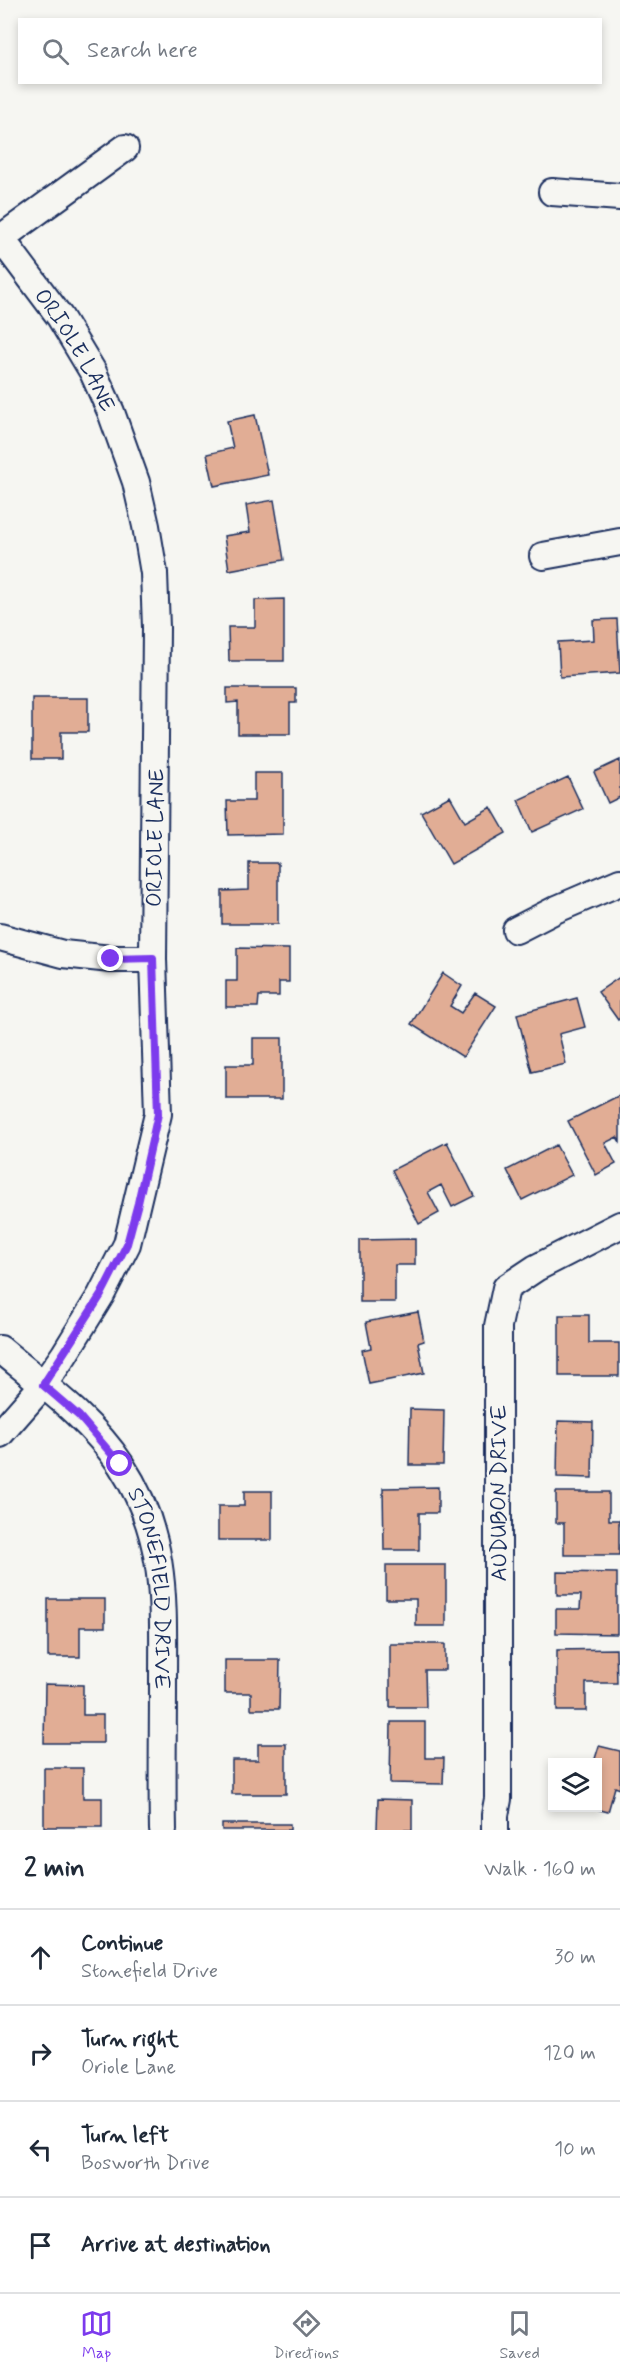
<!DOCTYPE html>
<html lang="en">
<head>
<meta charset="utf-8">
<style>
  body { margin:0; font-family:Mynerve,sans-serif; background:#f6f6f7; color:#1f2937 }
  .controls { position:absolute; right:18px; bottom:18px; display:grid; overflow:hidden; border-radius:0px; box-shadow:0 3px 9px #0003 }
  .controls button { width:54px; height:54px; display:grid; place-items:center; padding:0; border:0; border-bottom:2px solid #e0e1e3; background:#fff; color:#1f2937; font:30px sans-serif }
  .stop { position:absolute; width:18px; height:18px; margin:-14px; border:4px solid #7c3aed; border-radius:50%; background:#fff }
  .stop.end { background:#7c3aed; border-color:#fff; box-shadow:0 2px 6px #0008 }
  .list { margin:0; padding:0; list-style:none }
  h2 { display:flex; justify-content:space-between; align-items:center; height:78px; margin:0; padding:0 24px; font-size:26px }
  h2 small { font-size:20px; font-weight:400; color:#747a83 }
  .list li { display:grid; grid-template-columns:39px 1fr auto; gap:18px; align-items:center; box-sizing:border-box; height:96px; padding:0 24px; border-top:2px solid #e0e1e3 }
  .list b { display:block; font-size:22px; white-space:nowrap }
  .list p { margin:0; font-size:20px; white-space:nowrap; color:#747a83 }
  .list em { font-size:20px; font-style:normal; color:#747a83 }
  .icon { flex:none; width:33px; height:33px; fill:none; stroke:currentColor; stroke-width:2; stroke-linecap:round; stroke-linejoin:round }
  .map { position:relative; flex:none; width:620px; height:1830px; overflow:hidden }
  .search { position:absolute; background:#fff; box-shadow:0 3px 9px #0003; left:18px; right:18px; top:18px; height:66px; display:flex; align-items:center; gap:15px; box-sizing:border-box; padding:0 21px; border-radius:0px; color:#747a83; font-size:22px }
  .sheet { height:462px; background:#fff }
  nav { display:flex; justify-content:space-around; align-items:center; box-sizing:border-box; height:84px; border-top:2px solid #e0e1e3; background:#fff; font-size:16px; color:#747a83 }
  nav a { display:grid; justify-items:center; gap:3px }
  nav .on { color:#7c3aed }
  .map>svg:first-child { display:block }
  .building { fill:#e1ad95; stroke:#1b2f5e; stroke-width:1.5 }
  .lines { fill:none; stroke-linecap:round; stroke-linejoin:round }
  .minor-casing { stroke:#1b2f5e; stroke-width:30 }
  .minor { stroke:#f6f6f2; stroke-width:26 }
  .route { stroke:#7c3aed; stroke-width:8 }
  .labels { text-anchor:middle; stroke-width:4.5; stroke-linejoin:round; paint-order:stroke }
  .street-label { font-size:22px; fill:#1b2f5e; stroke:#f6f6f2 }
</style>
</head>
<body>
<div class="map">
<svg width="620" height="1830" viewBox="0 0 620 1830">
  <rect width="100%" height="100%" fill="#f6f6f2"/>
  <filter id="ink" filterUnits="userSpaceOnUse"><feTurbulence type="fractalNoise" baseFrequency=".0167" numOctaves="2"/><feDisplacementMap in="SourceGraphic" scale="12" xChannelSelector="R" yChannelSelector="G"/><feConvolveMatrix kernelMatrix="1 2 1 2 8 2 1 2 1" color-interpolation-filters="sRGB"/></filter>
  <g filter="url(#ink)">
    <!-- building -->
    <path class="building" d="M255 415 268 475 214 486 207 454 233 448 227 421Z
      M274 500 284 560 229 570 224 536 250 532 246 505Z
      M284 599V661H229L228 627H255V600Z
      M617 619 620 673 560 677 558 642 594 640 593 620Z
      M227 688H296V703H290V734H238V702L227 703Z
      M32 698H88V732H61V759H32Z
      M620 760V797L608 803 594 772Z
      M254 773H283V834L228 835 227 801H254Z
      M568 777 583 809 532 832 518 800Z
      M450 796 465 822 491 807 506 833 451 864 421 812Z
      M249 863H278V924H222V891L249 890Z
      M237 948 289 949V982H279V996H259L258 1007H226V981H237Z
      M443 973 462 986 450 1006 461 1013 475 993 496 1006 463 1057 411 1024Z
      M620 977V1018L618 1020 598 992Z
      M577 998 585 1027 559 1034 566 1064 532 1072 517 1014Z
      M253 1038H282V1099H226V1065H253Z
      M620 1095V1142L617 1137 605 1143 616 1164 596 1175 568 1121Z
      M447 1142 474 1196 452 1207 441 1185 428 1192 439 1213 419 1224 392 1170Z
      M556 1145 572 1175 522 1200 507 1170Z
      M415 1239V1265H395V1302H360V1240Z
      M418 1312 424 1341 418 1343 424 1373 369 1384 362 1350 371 1348 366 1322Z
      M559 1315H589V1343H619V1376H559Z
      M410 1409 444 1410 443 1465H409Z
      M558 1421 593 1422 592 1478 557 1477Z
      M438 1487V1513H419V1550H384L383 1488Z
      M244 1491H272V1540H218V1506H244Z
      M556 1492H609V1520H619V1555H564V1523H556Z
      M386 1565H446V1626H416V1599H386Z
      M557 1572 617 1573V1634L556 1633V1609H580L581 1595H557Z
      M48 1599H105V1627H80V1657H48Z
      M390 1644H445V1670H425L426 1707H390Z
      M616 1649 617 1683H586V1711H557V1650Z
      M225 1660H280L279 1709H251V1693H225Z
      M45 1684 83 1685V1715H103V1743H44Z
      M391 1722H425V1758H444L443 1784 390 1783Z
      M258 1744H286V1794H232V1760H258Z
      M599 1746 620 1751V1789L615 1787 608 1812 593 1808H598V1762H594Z
      M44 1768H83V1798H102V1827H44Z
      M378 1799 412 1800V1830H377Z
      M222 1824H290V1830H222Z"/>
    <g class="lines">
      <!-- minor casing -->
      <g class="minor-casing">
        <g id="minor">
          <path d="M552 192 620 197"/>
          <path id="s1" d="M0 237 60 317 93 372 111 412 136 482 146 526 154 573 156 628 153 959 158 1114 127 1244 101 1295 64 1355 43 1385 0 1434"/>
          <path d="M1 238 125 148"/>
          <path d="M543 556 620 542"/>
          <path d="M516 930 557 909 620 882"/>
          <path d="M0 937 63 954 111 959H153"/>
          <path id="s2" d="M0 1349C42 1384 91 1419 121 1465 168 1537 163 1603 163 1684 163 1733 162 1781 163 1830"/>
          <path d="M495 1830V1815L498 1799V1326L506 1288 536 1268 620 1225"/>
        </g>
      </g>
      <!-- minor -->
      <use href="#minor" class="minor"/>
    </g>
  </g>
  <g class="lines" filter="url(#ink)">
    <!-- route -->
    <path class="route" d="M111 959 153 958 158 1114 138 1203 127 1244 101 1295 43 1385 79 1416 120 1464"/>
  </g>
  <g class="labels">
    <!-- street labels -->
    <g class="street-label">
      <text dy="8" stroke="none"><textPath href="#s1" startOffset="136">ORIOLE LANE</textPath></text>
      <text transform="translate(154 838) rotate(-89)" y="8">ORIOLE LANE</text>
      <text transform="translate(498 1493) rotate(-90)" y="8">AUDUBON DRIVE</text>
      <text dy="8" stroke="none"><textPath href="#s2" startOffset="298">STONEFIELD DRIVE</textPath></text>
    </g>
  </g>
</svg>
<div class="controls">
<button><svg class="icon" aria-label="layers" viewBox="0 0 24 24"><path d="M12 4l9 5-9 5-9-5zM3 14l9 5 9-5"/></svg></button>
</div>
<div class="stop" style="left:120px;top:1464px"></div>
<div class="stop end" style="left:111px;top:959px"></div>
<div class="search"><svg class="icon" aria-label="search" viewBox="0 0 24 24"><circle cx="10" cy="10" r="6"/><path d="M15 15l6 6"/></svg>Search here</div>
</div>
<section class="sheet">
<h2>2 min<small>Walk · 160 m</small></h2>
<ul class="list">
<li><svg class="icon" aria-label="ahead" viewBox="0 0 24 24"><path d="M12 20V5M6 11l6-6 6 6"/></svg><div><b>Continue</b><p>Stonefield Drive</p></div><em>30 m</em></li>
<li><svg class="icon" aria-label="right" viewBox="0 0 24 24"><path d="M7 20v-9h11M14 6l5 5-5 5"/></svg><div><b>Turn right</b><p>Oriole Lane</p></div><em>120 m</em></li>
<li><svg class="icon" aria-label="left" viewBox="0 0 24 24"><path d="M17 20v-9H6M10 6l-5 5 5 5"/></svg><div><b>Turn left</b><p>Bosworth Drive</p></div><em>10 m</em></li>
<li><svg class="icon" aria-label="arrive" viewBox="0 0 24 24"><path d="M6 21V4h12l-3 4 3 4H6"/></svg><div><b>Arrive at destination</b></div></li>
</ul>
</section>
<nav>
<a class="on"><svg class="icon" aria-label="map" viewBox="0 0 24 24"><path d="M3 6l6-2 6 2 6-2v14l-6 2-6-2-6 2zM9 4v14M15 6v14"/></svg>Map</a>
<a><svg class="icon" aria-label="directions" viewBox="0 0 24 24"><path d="M12 3l9 9-9 9-9-9zM9 14v-3h6M13 9l2 2-2 2"/></svg>Directions</a>
<a><svg class="icon" aria-label="saved" viewBox="0 0 24 24"><path d="M7 4h10v16l-5-4-5 4z"/></svg>Saved</a>
</nav>
</body>
</html>
